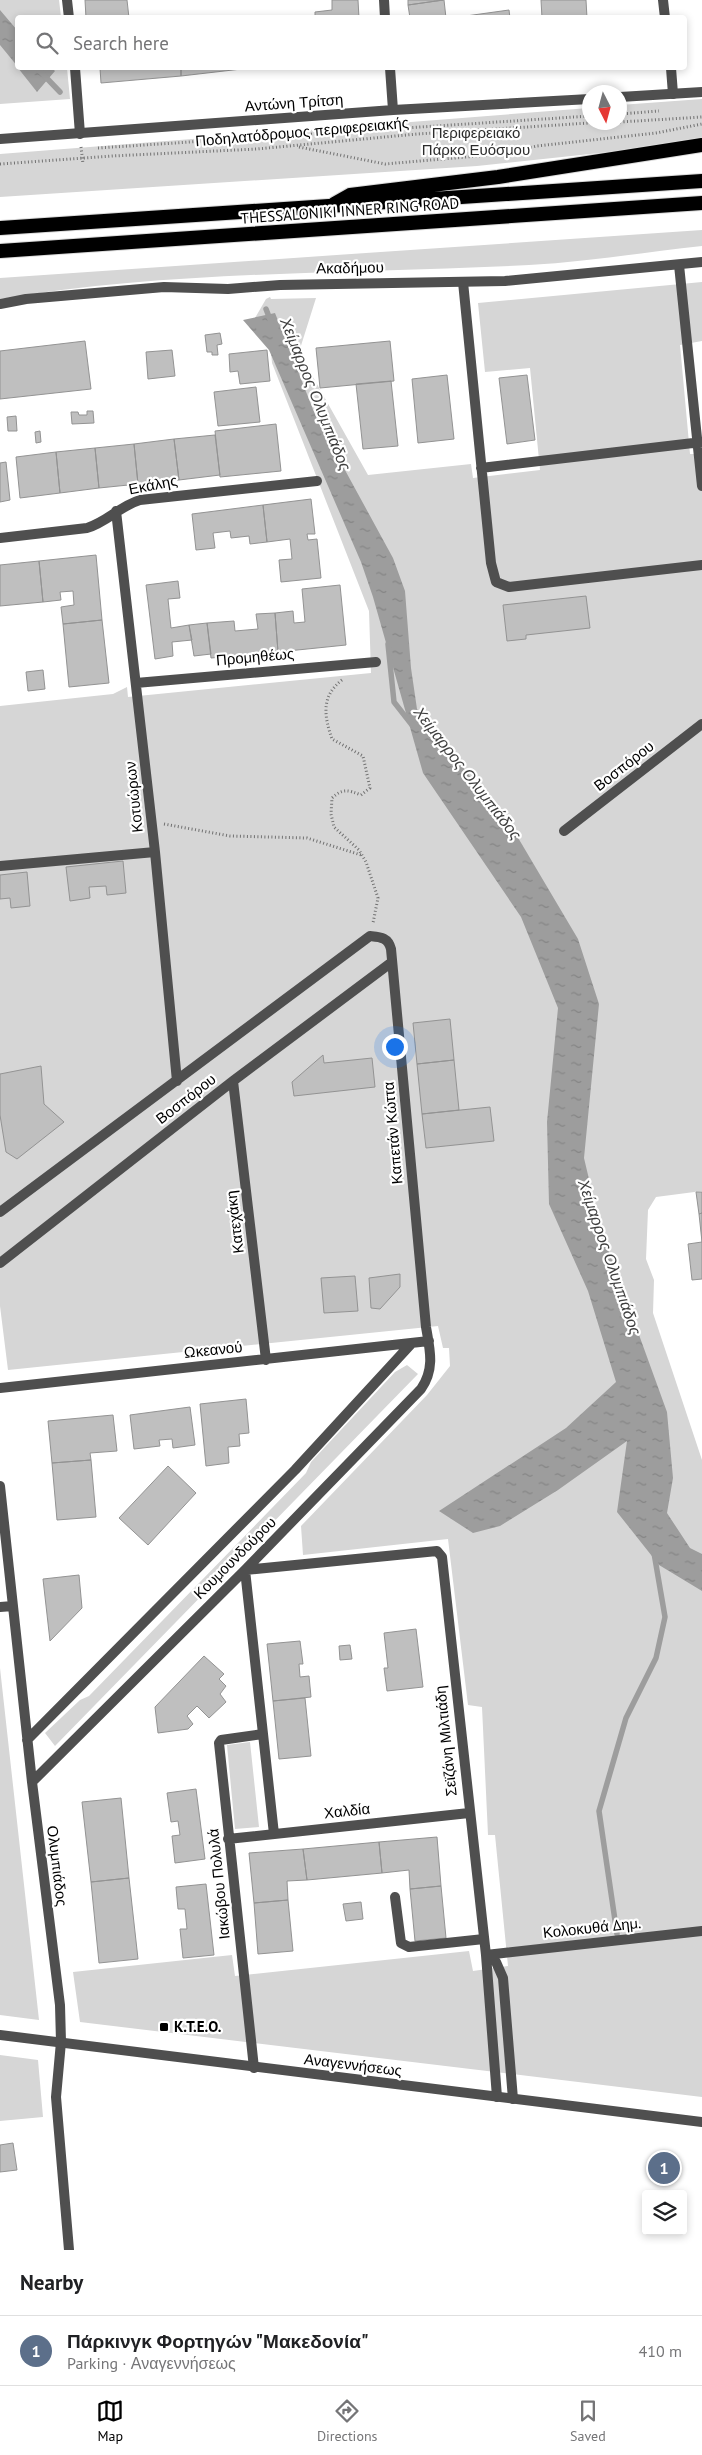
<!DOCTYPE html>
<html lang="en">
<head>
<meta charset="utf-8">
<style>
  body { margin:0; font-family:"PT Sans",sans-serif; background:#f6f6f6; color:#202124 }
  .controls { position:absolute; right:15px; bottom:15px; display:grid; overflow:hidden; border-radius:5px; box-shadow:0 2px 8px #0003 }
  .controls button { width:45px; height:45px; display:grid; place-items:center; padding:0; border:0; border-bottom:1px solid #e0e0e0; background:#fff; color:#202124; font:25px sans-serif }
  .compass { position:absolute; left:582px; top:85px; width:45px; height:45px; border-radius:50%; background:#fff; box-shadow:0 2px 8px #0003; rotate:174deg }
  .you { position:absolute; left:394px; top:1046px; width:18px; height:18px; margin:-12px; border:4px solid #fff; border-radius:50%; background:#1a73e8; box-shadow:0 0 0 8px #1a73e833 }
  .badge { display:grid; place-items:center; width:32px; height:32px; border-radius:50%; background:#000; color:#fff; font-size:16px; font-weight:700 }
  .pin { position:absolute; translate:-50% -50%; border:2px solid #fff; box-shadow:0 1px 5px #0006 }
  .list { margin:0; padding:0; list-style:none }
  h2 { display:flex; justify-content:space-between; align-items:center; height:65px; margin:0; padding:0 20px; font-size:21px }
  h2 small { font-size:16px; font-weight:400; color:#757577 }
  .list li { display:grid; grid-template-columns:32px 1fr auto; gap:15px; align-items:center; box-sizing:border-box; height:70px; padding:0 20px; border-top:1px solid #e0e0e0 }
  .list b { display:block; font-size:19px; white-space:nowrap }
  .list p { margin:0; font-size:16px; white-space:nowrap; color:#757577 }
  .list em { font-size:16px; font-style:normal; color:#757577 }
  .icon { flex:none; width:28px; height:28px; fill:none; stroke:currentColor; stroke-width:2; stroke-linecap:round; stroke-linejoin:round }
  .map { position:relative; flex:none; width:702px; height:2250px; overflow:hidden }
  .search { position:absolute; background:#fff; box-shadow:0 2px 8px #0003; left:15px; right:15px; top:15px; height:55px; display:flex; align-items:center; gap:12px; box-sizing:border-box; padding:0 18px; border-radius:5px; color:#757577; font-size:19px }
  .sheet { height:135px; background:#fff }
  nav { display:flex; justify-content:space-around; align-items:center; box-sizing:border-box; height:70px; border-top:1px solid #e0e0e0; background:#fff; font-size:14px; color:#757577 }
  nav a { display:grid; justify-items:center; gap:2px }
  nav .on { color:#000 }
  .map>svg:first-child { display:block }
  .green { fill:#d6d6d6 }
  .water { fill:url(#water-ripples) }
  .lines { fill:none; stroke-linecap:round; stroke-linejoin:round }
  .stream { stroke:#9d9d9d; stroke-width:5.5 }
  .building { fill:#bfbfbf; stroke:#939393 }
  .trunk-casing { stroke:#dbdbdb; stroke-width:16 }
  .path { stroke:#717171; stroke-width:3; stroke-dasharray:1 2.5; stroke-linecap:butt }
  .service { stroke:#4f4f4f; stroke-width:10 }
  .minor { stroke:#4f4f4f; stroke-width:10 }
  .tertiary { stroke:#4f4f4f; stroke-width:10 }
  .trunk { stroke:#000; stroke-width:14 }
  .poi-dot { fill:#000; stroke:#fff; stroke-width:2 }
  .labels { text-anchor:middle; stroke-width:4.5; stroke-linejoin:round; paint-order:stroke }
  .street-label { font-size:15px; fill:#000; stroke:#fff }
  .park-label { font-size:15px; fill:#2d2d2d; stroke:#fff }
  .poi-label { font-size:15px; font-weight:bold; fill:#000; stroke:#fff; text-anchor:start }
  .water-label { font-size:16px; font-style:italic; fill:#3e3e3e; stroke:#fff }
</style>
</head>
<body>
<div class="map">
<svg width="702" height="2250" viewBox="0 0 702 2250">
  <defs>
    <pattern id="water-ripples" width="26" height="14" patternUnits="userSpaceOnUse" patternTransform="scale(1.25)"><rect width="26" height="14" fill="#9d9d9d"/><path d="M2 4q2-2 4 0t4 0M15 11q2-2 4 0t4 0" fill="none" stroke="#858585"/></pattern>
  </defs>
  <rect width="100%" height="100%" fill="#fff"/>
  <!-- green -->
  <path class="green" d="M0 0H59L61 17 18 18V68H67L70 99 0 104Z
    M702 99V139L665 146 477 166 0 197V154L589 108 590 122H620V105Z
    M702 230V246C645 252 586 262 529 265 353 274 174 270 0 299V278Z
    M702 282V341L680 345 690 454H702V1191L656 1197 648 1210 646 1259 654 1280 653 1313 702 1460V2097L80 2022 73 1972 232 1955 235 1976 469 1951 473 1971 508 1966 495 1835H488L482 1707 468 1705 448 1539 303 1555 301 1526 427 1395 450 1366 449 1348H443L438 1326 8 1370 0 1306V706L113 694 127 687 128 697 371 673 369 611 272 363 271 352 255 318 266 299 270 297 271 299 316 298 299 352 368 475 471 464 473 478 540 470 530 368 485 372 478 303Z
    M407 1365 418 1374 55 1746 45 1733 80 1700 89 1696 306 1473 311 1462 395 1372Z
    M0 1668 39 2020 0 2015Z
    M250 1742 259 1827 235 1829 227 1745Z
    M0 2055 38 2060 43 2117 0 2121Z"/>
  <!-- water -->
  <path class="water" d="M0 10 17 30 18 67 0 45Z
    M18 68H52L55 71 37 92Z
    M275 313 316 417 393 558 405 591 411 668 417 709 517 836 578 939 599 1004 584 1158 601 1230 667 1412 673 1478 667 1513 690 1548 702 1554V1591L659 1565 617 1512 627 1441 558 1490 500 1526 473 1533 439 1511 566 1428 616 1382 588 1291 549 1204 547 1122 558 1008 521 917 423 773 373 597 361 562 269 350 243 320Z"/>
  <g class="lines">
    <!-- stream -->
    <path class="stream" d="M37 68 60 92
      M266 309 271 322
      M388 644 394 702 412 725
      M617 1934 599 1811 626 1718 656 1658 665 1617 654 1553"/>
  </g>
  <!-- building -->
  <path class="building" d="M85 0H127L129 18H86Z
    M332 0H358L359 18H315V12L332 10Z
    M408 0H443L408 5Z
    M444 0 446 18H410L408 5Z
    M541 0H586L587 18H542Z
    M509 10 510 18H467L466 16Z
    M100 68H181V76L101 83Z
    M181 68H250L181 76Z
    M220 333 222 344 217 345 218 355H212V352H207L205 335Z
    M85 341 91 389 0 399V351Z
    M390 341 394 381 320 388 316 348Z
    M172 350 175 376 148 379 146 352Z
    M267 350 270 381 240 384 238 371 230 372 229 354Z
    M447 375 454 439 418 443 412 379Z
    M527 375 535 440 507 444 499 378Z
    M391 381 398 446 363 449 356 384Z
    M256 387 260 422 218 426 214 392Z
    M87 411H93L94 423 72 424 71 412H78L79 415H87Z
    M16 416 17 431H8L7 417Z
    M276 424 281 471 220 477 215 431Z
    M40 431 41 442 36 443 35 432Z
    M215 435 220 475 179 480 174 439Z
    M174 439 179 480 138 484 134 444Z
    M134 444 138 484 99 488 95 448Z
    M95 448 99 488 60 493 56 452Z
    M56 452 60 493 20 498 16 457Z
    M6 462 10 500 0 502V463Z
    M311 499 315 534H307L308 540 317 539 321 578 281 582 279 560 292 559 290 539 267 542 263 505Z
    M263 505 267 542 250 544 249 536 231 538 230 531 213 533 215 548 196 550 192 514Z
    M96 555 102 620 63 624 61 607 74 605 73 591 60 592 61 600 43 602 39 561Z
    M39 561 43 602 0 606V565Z
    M178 581 180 598 168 599 171 628 189 625 192 640 172 642 173 656 155 659 146 585Z
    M340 585 346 645 278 652 275 613 293 611 294 623 305 622 302 589Z
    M586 596 590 628 526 635V639L507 641 503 605Z
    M275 613 278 652 211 658 207 623 234 621 235 631 258 629 256 614Z
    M102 620 109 683 69 687 63 624Z
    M207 623 211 654 194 656 189 625Z
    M43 670 45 689 28 691 26 672Z
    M123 861 126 893 107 895 106 886 89 887 90 898 70 901 66 867Z
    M27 872 30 906 11 908 10 898 0 899V875Z
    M450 1019 454 1060 417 1064 413 1023Z
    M323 1055 324 1063 372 1058 375 1087 294 1096 292 1082Z
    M454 1060 459 1110 422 1114 417 1064Z
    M41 1066 44 1104 64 1122 17 1159 6 1152 0 1115V1074Z
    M490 1107 494 1141 426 1148 422 1114Z
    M696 1192H702V1213L699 1214Z
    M702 1213V1242L699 1214Z
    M702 1242V1279L692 1280 688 1244Z
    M400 1274V1287L380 1309 371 1308 369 1278Z
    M355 1276 358 1311 324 1313 321 1278Z
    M246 1399 249 1433 239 1434 240 1446 228 1447 229 1463 206 1466 200 1404Z
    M190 1407 195 1445 173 1448 172 1439 159 1440 160 1446 134 1449 130 1415Z
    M113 1415 117 1451 90 1453 91 1460 52 1463 48 1421Z
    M91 1460 96 1517 57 1520 52 1463Z
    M168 1466 196 1493 148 1545 119 1518Z
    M79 1575 82 1608 50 1641 43 1579Z
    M416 1629 423 1687 387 1691 384 1668H388L384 1633Z
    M300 1641 303 1664H299L300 1677 309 1676 311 1697 273 1701 267 1644Z
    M350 1645 352 1659 340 1660 339 1646Z
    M204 1656 224 1674 219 1679 226 1686 220 1694 226 1702 209 1718 197 1706 187 1716 193 1724 188 1729 158 1733 155 1707Z
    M305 1698 311 1756 279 1759 273 1701Z
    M196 1789 205 1859 175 1863 172 1836 180 1835 178 1821 171 1822 167 1793Z
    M121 1798 129 1878 91 1882 82 1802Z
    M437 1837 441 1886 410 1889 409 1870 382 1873 379 1842Z
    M379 1842 382 1873 307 1880 303 1849Z
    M303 1849 307 1880 287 1881 288 1900 254 1903 249 1853Z
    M129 1878 138 1959 99 1963 91 1882Z
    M206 1884 214 1955 183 1958 180 1929H187L185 1909H178L176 1887Z
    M441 1886 446 1938 415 1941 410 1889Z
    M288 1900 293 1951 258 1954 254 1903Z
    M361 1902 363 1919 346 1921 343 1904Z
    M13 2143 17 2170 0 2172V2145Z"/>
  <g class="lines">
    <!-- trunk casing -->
    <g class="trunk-casing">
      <path id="trunk" d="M334 204 350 195 498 177 702 145
        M0 228 702 181
        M0 251 702 203"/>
    </g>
    <!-- path -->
    <path class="path" d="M620 114 659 111
      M620 122 702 117
      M81 147 83 164
      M299 147 385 164 501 154 537 146 656 133 702 124
      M98 148 590 116
      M0 164 112 156 257 149 417 134 605 122
      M342 680C321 696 324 716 332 739L363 756 370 788 361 795C348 790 343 788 332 798L331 814 334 827 359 850 366 862 378 898 373 923
      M164 824 230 836 307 838 361 855"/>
    <!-- service -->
    <path class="service" d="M395 1897 401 1943 409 1947 484 1939"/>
    <!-- minor -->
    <path class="minor" d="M67 0 69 18
      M663 0 665 18
      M75 68 80 134
      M671 68 673 94
      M679 265 702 486
      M463 282 491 563 496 582 509 587 702 565
      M481 468 702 442
      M116 511 155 852 177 1081
      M0 538 87 528C107 522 120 506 140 500L317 481
      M136 683 376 662
      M564 831 702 724
      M0 866 155 852
      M233 1081 266 1360
      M0 1212 370 936C380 937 388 937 391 949L426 1327C430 1350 435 1369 421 1389L245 1570 32 1782
      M0 1263 233 1081 392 962
      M0 1388 429 1341
      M0 1486 32 1782 60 2005 61 2042 56 2097 69 2250
      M0 1607 13 1606
      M27 1740 295 1470 411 1344
      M274 1834 245 1570 437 1551 442 1557 486 1955 497 2097
      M228 1839 469 1813
      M486 1955 702 1931
      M486 1955 496 1962 503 1978 513 2099
      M254 2068 219 1743 221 1740 263 1734"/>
    <!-- tertiary -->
    <path class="tertiary" d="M384 0 385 18
      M390 68 393 110
      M620 97 702 92
      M0 139 393 110 590 99
      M0 304 26 299 164 287 228 289 280 285 505 281 702 262
      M0 2035 702 2122"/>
    <!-- trunk -->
    <use href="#trunk" class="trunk"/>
  </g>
  <!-- markers -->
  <rect class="poi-dot" x="159" y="2022" width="10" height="10" rx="2.5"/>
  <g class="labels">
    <!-- street labels -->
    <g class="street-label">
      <text transform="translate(294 103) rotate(-4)" y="5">Αντώνη Τρίτση</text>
      <text transform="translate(302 132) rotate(-5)" y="5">Ποδηλατόδρομος περιφερειακής</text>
      <text transform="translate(350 211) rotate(-4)" y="5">THESSALONIKI INNER RING ROAD</text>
      <text transform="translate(350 268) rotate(-1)" y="5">Ακαδήμου</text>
      <text transform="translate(153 485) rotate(-11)" y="5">Εκάλης</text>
      <text transform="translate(255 657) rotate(-5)" y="5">Προμηθέως</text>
      <text transform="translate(624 766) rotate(-38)" y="5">Βοσπόρου</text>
      <text transform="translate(134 797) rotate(-96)" y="5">Κοτυώρων</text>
      <text transform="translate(186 1099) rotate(-38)" y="5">Βοσπόρου</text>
      <text transform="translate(393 1133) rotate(-95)" y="5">Καπετάν Κώττα</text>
      <text transform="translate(235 1222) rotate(-97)" y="5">Κατεχάκη</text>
      <text transform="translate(213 1350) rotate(-6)" y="5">Ωκεανού</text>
      <text transform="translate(235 1558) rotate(-45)" y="5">Κουμουνδούρου</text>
      <text transform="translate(446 1741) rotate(-96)" y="5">Σεϊζάνη Μιλτιάδη</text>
      <text transform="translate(347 1811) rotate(-6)" y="5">Χαλδία</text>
      <text transform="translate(57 1866) rotate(83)" y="5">Ολυμπιάδος</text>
      <text transform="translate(219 1884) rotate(-96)" y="5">Ιακώβου Πολυλά</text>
      <text transform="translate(592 1928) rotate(-6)" y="5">Κολοκυθά Δημ.</text>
      <text transform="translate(353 2065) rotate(7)" y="5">Αναγεννήσεως</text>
    </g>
    <!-- park labels -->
    <g class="park-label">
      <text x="476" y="138">Περιφερειακό<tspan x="476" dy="17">Πάρκο Ευόσμου</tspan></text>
    </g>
    <!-- poi labels -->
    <g class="poi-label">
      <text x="174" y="2032">K.T.E.O.</text>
    </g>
    <!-- water labels -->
    <g class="water-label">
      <text transform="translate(316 394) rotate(68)" y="6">Χείμαρρος Ολυμπιάδος</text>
      <text transform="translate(468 773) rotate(52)" y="6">Χείμαρρος Ολυμπιάδος</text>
      <text transform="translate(610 1257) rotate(71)" y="6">Χείμαρρος Ολυμπιάδος</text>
    </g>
  </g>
</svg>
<div class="controls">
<button><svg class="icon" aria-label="layers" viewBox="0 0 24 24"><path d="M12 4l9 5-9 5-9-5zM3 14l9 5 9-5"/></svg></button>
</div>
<svg class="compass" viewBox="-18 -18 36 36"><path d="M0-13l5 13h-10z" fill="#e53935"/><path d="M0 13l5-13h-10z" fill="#757577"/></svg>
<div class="you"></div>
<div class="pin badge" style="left:664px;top:2168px;background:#5c6f8a">1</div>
<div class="search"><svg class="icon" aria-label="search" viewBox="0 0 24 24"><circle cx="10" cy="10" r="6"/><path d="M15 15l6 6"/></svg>Search here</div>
</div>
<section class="sheet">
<h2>Nearby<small></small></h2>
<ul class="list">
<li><span class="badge" style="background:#5c6f8a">1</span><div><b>Πάρκινγκ Φορτηγών &quot;Μακεδονία&quot;</b><p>Parking · Αναγεννήσεως</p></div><em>410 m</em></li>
</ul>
</section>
<nav>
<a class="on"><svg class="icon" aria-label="map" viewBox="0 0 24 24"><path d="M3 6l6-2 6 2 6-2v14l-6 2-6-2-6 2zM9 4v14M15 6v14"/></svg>Map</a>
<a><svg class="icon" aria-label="directions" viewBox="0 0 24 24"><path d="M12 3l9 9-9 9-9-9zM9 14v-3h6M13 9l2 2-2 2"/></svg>Directions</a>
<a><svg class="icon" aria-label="saved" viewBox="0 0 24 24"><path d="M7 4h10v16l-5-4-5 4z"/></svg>Saved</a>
</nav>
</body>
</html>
